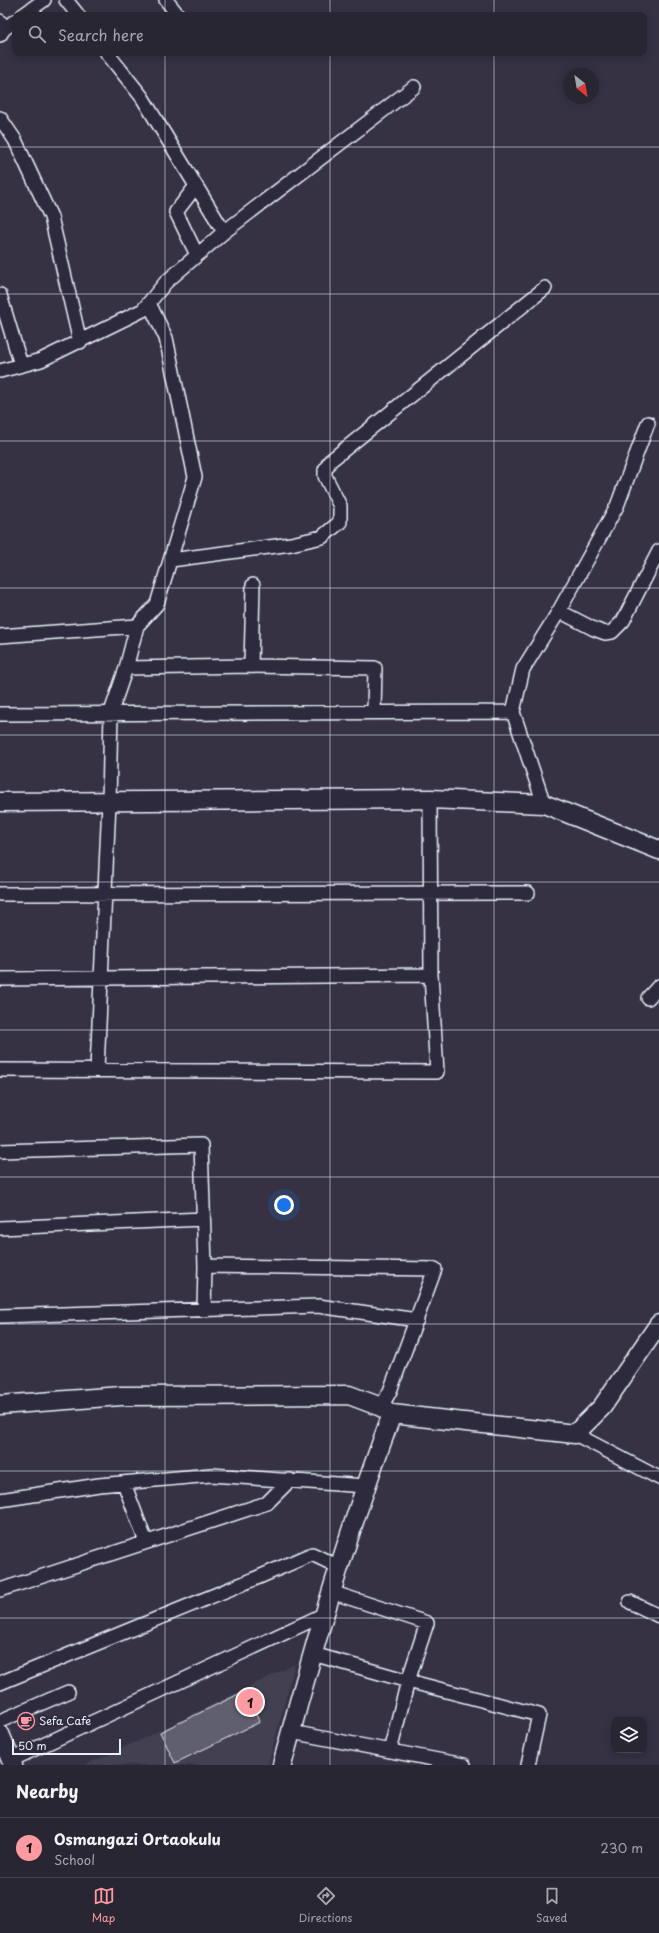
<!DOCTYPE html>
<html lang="en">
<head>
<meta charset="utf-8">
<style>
  body { margin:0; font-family:"Playpen Sans",sans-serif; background:#302e3b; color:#f1f3f6 }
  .controls { position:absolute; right:12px; bottom:12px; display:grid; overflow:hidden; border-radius:8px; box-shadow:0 2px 10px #0003 }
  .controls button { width:36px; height:36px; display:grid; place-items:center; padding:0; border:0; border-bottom:1px solid #44434e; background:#282633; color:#f1f3f6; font:20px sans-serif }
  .compass { position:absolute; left:563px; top:68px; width:36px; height:36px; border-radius:50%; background:#282633; box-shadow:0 2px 10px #0003; rotate:149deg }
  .scale { position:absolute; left:12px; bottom:10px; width:109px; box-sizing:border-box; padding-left:4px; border:2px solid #e8f1f8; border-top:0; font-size:11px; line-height:14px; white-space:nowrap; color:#e8f1f8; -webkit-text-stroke:3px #2f2a3d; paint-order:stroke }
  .you { position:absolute; left:284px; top:1205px; width:14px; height:14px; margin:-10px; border:3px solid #fff; border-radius:50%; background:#1a73e8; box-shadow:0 0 0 6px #1a73e833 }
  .badge { display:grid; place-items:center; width:26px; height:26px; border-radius:50%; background:#ff9aa2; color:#111; font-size:13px; font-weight:700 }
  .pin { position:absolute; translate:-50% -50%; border:2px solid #fff; box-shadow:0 1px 4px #0006 }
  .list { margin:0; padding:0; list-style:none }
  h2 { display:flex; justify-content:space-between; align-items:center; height:52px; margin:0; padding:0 16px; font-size:17px }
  h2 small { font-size:13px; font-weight:400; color:#a5a5ac }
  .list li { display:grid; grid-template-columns:26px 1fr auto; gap:12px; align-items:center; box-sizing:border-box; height:60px; padding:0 16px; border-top:1px solid #44434e }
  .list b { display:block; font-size:15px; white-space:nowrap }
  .list p { margin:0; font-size:13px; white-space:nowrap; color:#a5a5ac }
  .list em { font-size:13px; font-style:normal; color:#a5a5ac }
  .icon { flex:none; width:22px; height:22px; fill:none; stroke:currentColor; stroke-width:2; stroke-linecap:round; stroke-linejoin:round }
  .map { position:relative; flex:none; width:659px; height:1765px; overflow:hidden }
  .search { position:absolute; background:#282633; box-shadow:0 2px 10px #0003; left:12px; right:12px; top:12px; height:44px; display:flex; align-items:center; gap:10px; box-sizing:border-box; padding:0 14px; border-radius:8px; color:#a5a5ac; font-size:15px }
  .sheet { height:112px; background:#282633 }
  nav { display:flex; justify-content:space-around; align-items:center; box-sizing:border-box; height:56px; border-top:1px solid #44434e; background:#282633; font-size:11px; color:#a5a5ac }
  nav a { display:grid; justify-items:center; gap:2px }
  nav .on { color:#ff9aa2 }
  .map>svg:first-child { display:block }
  .built { fill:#433f51 }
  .building { fill:#605e6e; stroke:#e8f1f8 }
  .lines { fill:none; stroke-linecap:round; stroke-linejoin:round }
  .street-casing { stroke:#e8f1f8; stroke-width:16 }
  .secondary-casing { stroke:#e8f1f8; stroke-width:21 }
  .street { stroke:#2f2a3d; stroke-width:13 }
  .secondary { stroke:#2f2a3d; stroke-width:18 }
  .grid { fill:none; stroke:#e8f1f8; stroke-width:1; stroke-opacity:0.55 }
  .labels { text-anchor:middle; stroke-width:4; stroke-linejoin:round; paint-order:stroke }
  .poi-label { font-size:11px; fill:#e8f1f8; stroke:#2f2a3d; text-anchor:start }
</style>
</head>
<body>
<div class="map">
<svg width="659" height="1765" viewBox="0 0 659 1765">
  <rect width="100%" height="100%" fill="#363244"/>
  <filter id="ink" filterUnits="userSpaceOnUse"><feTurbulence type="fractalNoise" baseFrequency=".025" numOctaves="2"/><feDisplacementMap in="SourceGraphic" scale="8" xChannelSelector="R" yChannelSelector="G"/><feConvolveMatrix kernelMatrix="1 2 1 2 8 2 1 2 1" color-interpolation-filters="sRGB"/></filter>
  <g filter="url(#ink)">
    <!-- built -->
    <path class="built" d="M295 1664 268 1765H85L138 1741Z"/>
    <!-- building -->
    <path class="building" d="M245 1691 260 1722 175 1763 160 1732Z"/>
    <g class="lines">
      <!-- street casing -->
      <g class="street-casing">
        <path id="street" d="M66 0 78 15
          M166 0 178 15
          M23 15 44 0
          M0 21 4 29 0 35
          M4 29 15 21
          M107 53 142 97 224 232
          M0 118 15 140 51 217 80 342
          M196 186 176 212 197 255
          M0 295 21 365
          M0 371 41 360 143 310 166 282 224 232 414 87
          M171 560 291 544 322 537 340 522V506L325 476V470L330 461 545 288
          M559 611 594 629 605 633 612 632 623 621 659 551
          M0 636 137 626
          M251 666 253 585
          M126 668 251 666 375 668 374 711
          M513 712 523 669 559 611 617 506 648 423
          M0 714 513 712 544 804
          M0 894 528 893
          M0 979 431 975
          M648 998 659 986
          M97 1069 109 802 111 712 126 668 137 626 157 604 195 477 166 338 149 303
          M0 1070 437 1072 431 975 430 799
          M0 1151 201 1145 205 1266 204 1310
          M0 1228 203 1219
          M205 1266 435 1269 390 1391 381 1407
          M0 1316 318 1306 417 1320
          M575 1434 659 1478
          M124 1483 146 1542
          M0 1500 99 1485 211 1475 365 1486
          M0 1590 267 1503 290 1480
          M331 1592 427 1623 408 1681 390 1751
          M630 1602 659 1616
          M313 1654 408 1681 539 1715 528 1765
          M0 1683 259 1577 312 1554 339 1567
          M0 1721 68 1692
          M291 1732 464 1765
          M11 1760 325 1614"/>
      </g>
      <!-- secondary casing -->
      <g class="secondary-casing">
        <path id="secondary" d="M0 802 430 799 544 804 659 850
          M0 1405 121 1396 349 1395 381 1407 392 1414
          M0 1734 13 1765
          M282 1765C313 1646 349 1529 392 1414L575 1434 602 1407 659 1324"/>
      </g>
      <!-- street -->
      <use href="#street" class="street"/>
      <!-- secondary -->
      <use href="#secondary" class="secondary"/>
    </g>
  </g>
  <!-- grid -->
  <path class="grid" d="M165 0V15M330 0V15M494 0V15M165 53V1765M330 53V1765M494 53V1765M0 147H659M0 294H659M0 441H659M0 588H659M0 735H659M0 882H659M0 1030H659M0 1177H659M0 1324H659M0 1471H659M0 1618H659"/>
  <!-- icons -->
  <defs>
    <g id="cafe-ring" transform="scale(0.9)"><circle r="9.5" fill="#2f2a3d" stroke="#ff9aa2" stroke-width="1.5"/><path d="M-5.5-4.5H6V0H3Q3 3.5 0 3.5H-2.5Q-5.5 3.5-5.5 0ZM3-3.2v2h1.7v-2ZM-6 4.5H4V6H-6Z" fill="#ff9aa2"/></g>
  </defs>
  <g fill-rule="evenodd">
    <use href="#cafe-ring" x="26" y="1721"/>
  </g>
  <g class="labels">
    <!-- poi labels -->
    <g class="poi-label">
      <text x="39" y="1725">Sefa Cafe</text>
    </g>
  </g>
</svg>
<div class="controls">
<button><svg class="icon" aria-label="layers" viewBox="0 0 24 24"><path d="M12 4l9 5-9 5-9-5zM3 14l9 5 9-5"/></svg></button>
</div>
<svg class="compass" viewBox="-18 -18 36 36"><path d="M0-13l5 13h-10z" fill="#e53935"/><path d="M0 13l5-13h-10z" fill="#a5a5ac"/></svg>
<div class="scale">50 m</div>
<div class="you"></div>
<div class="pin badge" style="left:250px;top:1702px">1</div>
<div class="search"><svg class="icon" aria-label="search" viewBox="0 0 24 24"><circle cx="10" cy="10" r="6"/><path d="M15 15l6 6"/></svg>Search here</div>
</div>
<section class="sheet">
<h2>Nearby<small></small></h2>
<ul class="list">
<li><span class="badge">1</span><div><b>Osmangazi Ortaokulu</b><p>School</p></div><em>230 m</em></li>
</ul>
</section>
<nav>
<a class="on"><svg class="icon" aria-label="map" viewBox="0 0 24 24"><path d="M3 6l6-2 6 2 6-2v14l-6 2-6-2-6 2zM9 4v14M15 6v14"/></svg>Map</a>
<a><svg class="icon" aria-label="directions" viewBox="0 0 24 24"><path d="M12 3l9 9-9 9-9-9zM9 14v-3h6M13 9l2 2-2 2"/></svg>Directions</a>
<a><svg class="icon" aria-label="saved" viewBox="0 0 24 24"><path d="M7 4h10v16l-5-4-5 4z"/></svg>Saved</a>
</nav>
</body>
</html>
